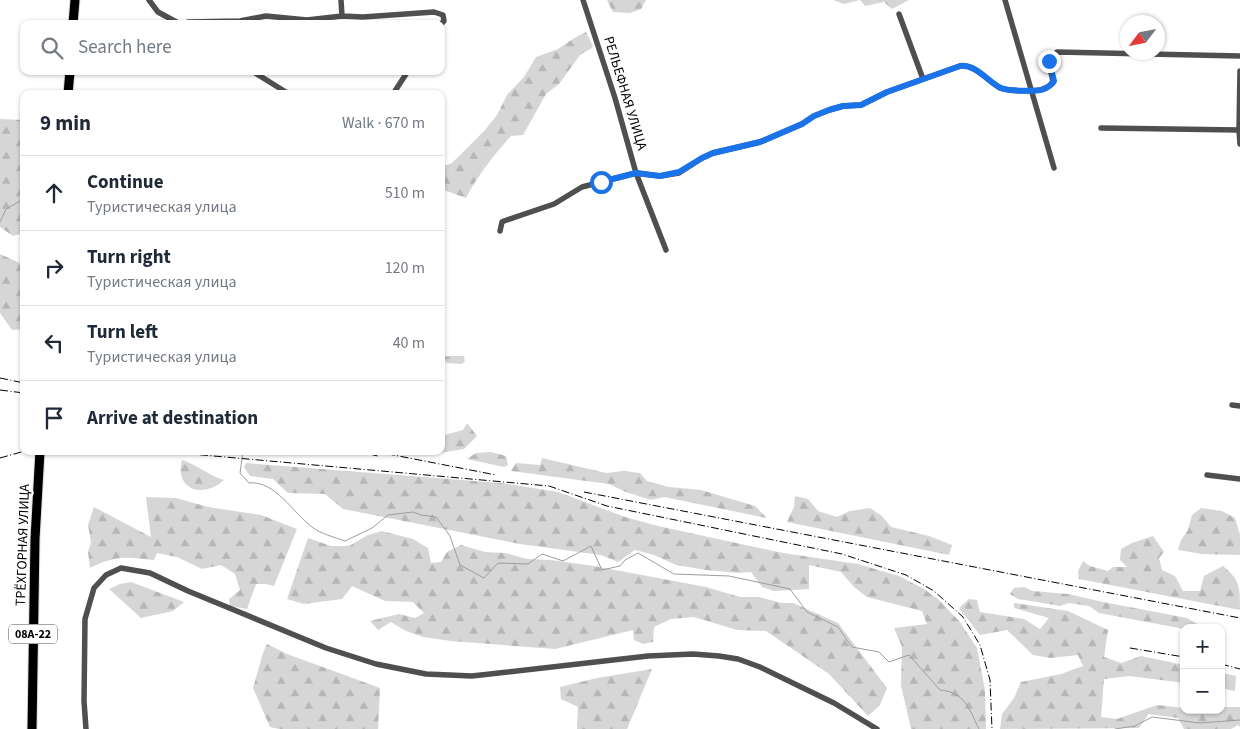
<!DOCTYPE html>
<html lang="en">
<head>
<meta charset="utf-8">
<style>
  body { margin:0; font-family:"Source Sans 3",sans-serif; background:#f6f6f7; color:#1f2937 }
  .controls { position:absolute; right:15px; bottom:15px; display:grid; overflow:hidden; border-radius:10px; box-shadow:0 1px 4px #0004 }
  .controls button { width:45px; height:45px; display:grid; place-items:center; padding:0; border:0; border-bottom:1px solid #e0e1e3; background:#fff; color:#1f2937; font:25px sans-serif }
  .compass { position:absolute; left:1120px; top:15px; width:45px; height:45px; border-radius:50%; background:#fff; box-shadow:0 1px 4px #0004; rotate:238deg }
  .stop { position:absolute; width:15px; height:15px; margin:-11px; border:4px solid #1a73e8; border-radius:50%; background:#fff }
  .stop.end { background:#1a73e8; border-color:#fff; box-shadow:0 1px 5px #0008 }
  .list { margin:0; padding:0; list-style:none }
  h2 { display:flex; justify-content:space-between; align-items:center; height:65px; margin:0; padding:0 20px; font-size:21px }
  h2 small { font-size:16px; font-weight:400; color:#747a83 }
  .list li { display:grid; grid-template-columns:32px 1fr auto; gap:15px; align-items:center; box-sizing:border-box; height:75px; padding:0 20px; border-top:1px solid #e0e1e3 }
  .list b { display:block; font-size:19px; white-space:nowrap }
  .list p { margin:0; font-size:16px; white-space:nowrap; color:#747a83 }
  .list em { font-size:16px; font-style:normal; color:#747a83 }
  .icon { flex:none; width:28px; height:28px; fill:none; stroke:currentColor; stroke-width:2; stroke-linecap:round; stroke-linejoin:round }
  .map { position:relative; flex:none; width:1240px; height:729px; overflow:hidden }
  .search { position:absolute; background:#fff; box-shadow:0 1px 4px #0004; left:20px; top:20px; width:425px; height:55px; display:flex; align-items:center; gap:12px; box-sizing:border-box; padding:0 18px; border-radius:10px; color:#747a83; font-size:19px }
  .panel { position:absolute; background:#fff; box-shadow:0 1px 4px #0004; left:20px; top:90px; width:425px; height:365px; border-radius:10px }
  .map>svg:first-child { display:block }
  .forest { fill:url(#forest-firs) }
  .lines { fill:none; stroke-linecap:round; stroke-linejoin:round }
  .stream { stroke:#9d9d9d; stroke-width:1 }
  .trunk-casing { stroke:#dbdbdb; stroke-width:11 }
  .minor { stroke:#4f4f4f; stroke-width:5.5 }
  .trunk { stroke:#000; stroke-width:9 }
  .rail { stroke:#000; stroke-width:1; stroke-dasharray:8 2.5 1 2.5; stroke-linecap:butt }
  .route { stroke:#1a73e8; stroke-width:6 }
  .labels { text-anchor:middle; stroke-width:4.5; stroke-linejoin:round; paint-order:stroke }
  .shield { fill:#fff; stroke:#4c4c4c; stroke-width:1 }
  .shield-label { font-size:12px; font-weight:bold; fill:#000 }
  .street-label { font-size:14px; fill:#000; stroke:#fff }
</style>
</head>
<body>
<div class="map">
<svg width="1240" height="729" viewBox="0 0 1240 729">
  <defs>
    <pattern id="forest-firs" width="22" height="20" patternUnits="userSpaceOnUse" patternTransform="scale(1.25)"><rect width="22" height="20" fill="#d6d6d6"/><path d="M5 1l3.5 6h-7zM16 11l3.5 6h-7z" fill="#b6b6b6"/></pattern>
  </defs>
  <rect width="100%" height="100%" fill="#fff"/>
  <!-- forest -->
  <path class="forest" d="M607 0H646L641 9 630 13 613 12Z
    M833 0H909L892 9 884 2 865 6 860 0 844 4Z
    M586 32 593 46 592 48 580 55 559 84 546 94 523 135 511 136C494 155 478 175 466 198L441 189V167L452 163 485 130 497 115 507 95 524 77 536 57 558 49 576 37Z
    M0 119 24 120V233L13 236 0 227Z
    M0 254 24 265V329L12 330 0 313Z
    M451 356H464L465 361 462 364 447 363 441 357Z
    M467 423 477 436 464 449 434 454 418 451H441V436L463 430Z
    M491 452 506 456 508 465 504 467 467 459 476 453Z
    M542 458 606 473 624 471 640 473 647 481 669 487 701 490 755 506 767 518 664 497 651 500 626 492 609 484 511 471 516 463 540 465Z
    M182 460C197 465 208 475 224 480 204 499 174 490 182 460Z
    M246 463 501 483 558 492 625 517 658 526 783 553 858 564 899 576 924 589 938 599 960 622 977 648 985 690 986 729H911L901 685 902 647 894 628 927 624 922 611 867 597 854 587 841 572 809 565V589L774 591 762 587 751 572 738 573 706 570 676 565 654 555 635 550 618 562 601 555 520 544 343 509 325 494 288 493 273 479 250 476 244 467Z
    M795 496 808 499 818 511 837 517 850 511 870 508 882 516 891 527 929 536 952 545 949 555 787 522 794 507Z
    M146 497 176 498 208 507 261 515 297 529 274 586 266 584H256L247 609 230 606 229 599 240 590 235 574 221 565 202 569 177 557 157 553 154 560C127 557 116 555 90 568L88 552 91 542 88 525 94 507 151 537Z
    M1201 508 1222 511 1235 518 1240 535V555L1202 554 1178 550 1181 540 1188 530 1192 515Z
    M382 531 413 539 428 548 431 563 441 562 447 552 461 545 485 552 505 553 527 559 551 560 594 566 706 587 740 597H759L781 603H793L838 623 887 688 880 705 868 716 829 674 766 631 737 630 694 617 671 619 654 627 653 642 643 644 634 640 633 630 555 649 451 641 423 637 406 631 391 622 378 630 370 621 399 614 415 618 424 613 413 602 385 601 352 586 342 599 304 604 287 599 308 538 331 546H349L368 535Z
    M1153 536 1164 552 1159 558 1162 570 1175 576 1183 591H1200L1204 576 1223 566C1240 580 1240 586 1240 610L1079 579 1078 571 1083 561 1090 566 1108 571 1113 567H1127L1120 560 1121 549 1132 543Z
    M131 582 184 602 173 611 141 618 109 589 120 584Z
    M1024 587 1033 591 1068 594 1103 602 1187 618 1201 626 1200 628 1184 629 1099 613 1089 606 1069 603 1060 606 1031 601 1018 599 1010 594 1014 588Z
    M969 599 977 600 980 612 1024 619 1040 629 1049 618 1014 608V603L1068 611 1108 630 1104 657 1121 663 1141 656 1184 665V683L1130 676 1104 679 1101 717 1117 719 1157 705 1184 708V710H1221V707H1240V727L1238 725 1231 729H1184L1178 718 1148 714 1139 728 1000 729 1002 714 1014 698 1021 682 1061 674 1083 666 1078 655 1050 658 1033 655 1007 630 980 635 959 608Z
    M267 644 287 654 380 688 378 729H279L270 727 253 688 263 653Z
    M652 669 627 729H577L578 707 561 699 560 687 597 678Z
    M1221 673 1236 676 1235 691 1221 688Z"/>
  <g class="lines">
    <!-- stream -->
    <path class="stream" d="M0 222 6 209 22 200 24 201
      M243 451 240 473 249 483C275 480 294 514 312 527 321 534 334 537 345 541L372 528 388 515 413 512 421 515 436 517 450 536 460 565 484 578 498 563 528 564 542 554 563 561 591 546 602 570 620 566 625 560 638 553 674 574 729 576 790 589 807 612 838 627 852 647 879 652 889 662 909 655 940 690C965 692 969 709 979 729
      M1115 729 1135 726 1152 717 1200 723 1240 720"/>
    <!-- trunk casing -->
    <g class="trunk-casing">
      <path id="trunk" d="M73 24 75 0
        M68 94 70 71
        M32 729 35 539 40 451"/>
    </g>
    <!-- minor -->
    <path class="minor" d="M149 0 158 12 180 24
      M341 0 342 16
      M583 0 615 98 636 173 666 250
      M1005 0 1054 168
      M899 14 923 79
      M186 24 188 22 240 21 266 16 307 20 342 16 363 17 434 12 443 15 444 21 441 24
      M252 71 289 94
      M393 94 408 71
      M1101 128 1239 130
      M1240 144 1239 130 1240 71
      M500 231 502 222 504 221 554 204 582 187 601 182 636 173 660 176 679 173 702 158 713 153 760 142 802 124 814 116 829 110 843 106 861 105 887 92 960 66C975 64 988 81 1000 88 1007 91 1036 92 1043 89 1047 88 1050 86 1053 83 1052 70 1044 61 1057 52L1240 56
      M1232 405 1240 406
      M1207 475 1240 479
      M86 729 84 701 85 619 94 588 106 575 121 568 150 573 188 591 326 648 376 664 426 674 472 676 648 656 693 654 719 656 738 659 760 667 834 703 877 729"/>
    <!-- trunk -->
    <use href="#trunk" class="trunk"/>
    <!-- rail -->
    <path class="rail" d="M0 378 24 383
      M0 390 24 393
      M158 451 549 486 607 506 842 554 906 575 934 591 963 617 980 645 990 680 992 729
      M356 451 378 456
      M373 451 496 475
      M0 458 25 451
      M584 492 1240 618
      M1130 648 1184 657
      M1221 664 1240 669"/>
  </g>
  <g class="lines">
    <!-- route -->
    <path class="route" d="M601 182 636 173 660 176 679 172 702 158 713 153 760 142 802 124 814 116 829 110 843 106 861 105 887 92 960 66C976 64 988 82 1001 88 1008 91 1037 92 1044 89 1049 87 1051 85 1054 81L1049 61"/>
  </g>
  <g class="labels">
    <!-- shield labels -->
    <rect class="shield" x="9" y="624.5" width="48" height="19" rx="4"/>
    <g class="shield-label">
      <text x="33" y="638">08А-22</text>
    </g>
    <!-- street labels -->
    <g class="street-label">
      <text transform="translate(626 93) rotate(73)" y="5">РЕЛЬЕФНАЯ УЛИЦА</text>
      <text transform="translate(22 545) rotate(-88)" y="5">ТРЁХГОРНАЯ УЛИЦА</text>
    </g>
  </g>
</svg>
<div class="controls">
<button>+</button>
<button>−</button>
</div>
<svg class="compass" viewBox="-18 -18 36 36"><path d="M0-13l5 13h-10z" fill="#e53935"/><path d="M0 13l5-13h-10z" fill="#747a83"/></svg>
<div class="stop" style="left:601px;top:182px"></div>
<div class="stop end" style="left:1049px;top:61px"></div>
<div class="search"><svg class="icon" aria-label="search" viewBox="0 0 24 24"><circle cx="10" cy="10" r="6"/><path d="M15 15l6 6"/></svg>Search here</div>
<section class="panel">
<h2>9 min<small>Walk · 670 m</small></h2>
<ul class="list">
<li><svg class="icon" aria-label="ahead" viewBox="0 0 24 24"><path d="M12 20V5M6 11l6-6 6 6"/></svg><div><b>Continue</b><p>Туристическая улица</p></div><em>510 m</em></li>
<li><svg class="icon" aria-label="right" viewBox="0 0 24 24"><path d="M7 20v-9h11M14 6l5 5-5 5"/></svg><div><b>Turn right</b><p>Туристическая улица</p></div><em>120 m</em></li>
<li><svg class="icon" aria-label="left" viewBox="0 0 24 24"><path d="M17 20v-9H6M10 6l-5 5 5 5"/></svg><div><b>Turn left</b><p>Туристическая улица</p></div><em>40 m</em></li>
<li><svg class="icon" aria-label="arrive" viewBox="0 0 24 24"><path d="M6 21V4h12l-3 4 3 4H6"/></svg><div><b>Arrive at destination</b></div></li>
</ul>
</section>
</div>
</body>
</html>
